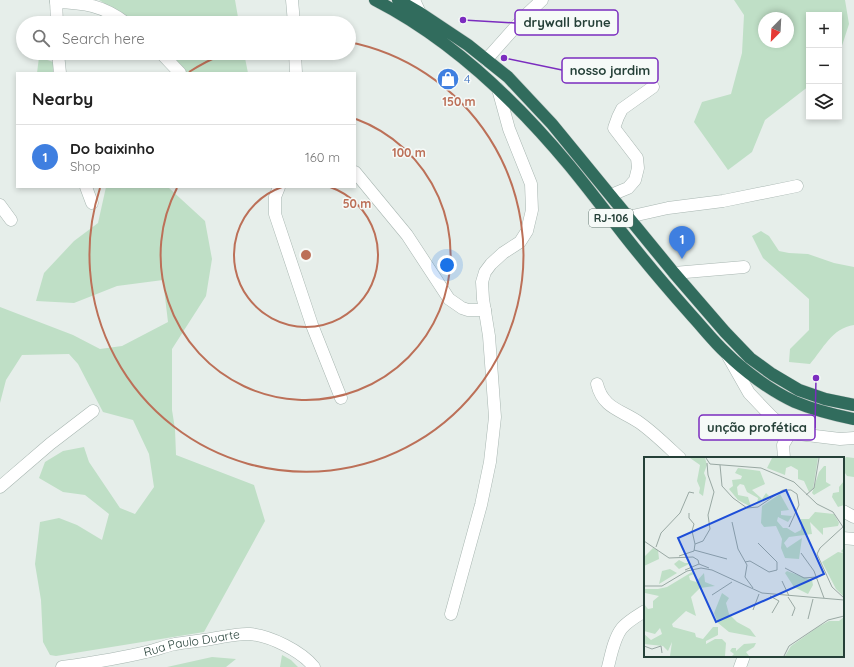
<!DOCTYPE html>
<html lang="en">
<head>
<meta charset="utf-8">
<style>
  body { margin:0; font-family:Quicksand,sans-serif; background:#f6f6f6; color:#222 }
  .controls { position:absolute; right:12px; top:12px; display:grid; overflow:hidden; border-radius:0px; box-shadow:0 2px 6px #0003 }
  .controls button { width:36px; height:36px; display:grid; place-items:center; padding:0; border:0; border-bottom:1px solid #e0e0e0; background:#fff; color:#222; font:20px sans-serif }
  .compass { position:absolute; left:758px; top:12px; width:36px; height:36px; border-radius:50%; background:#fff; box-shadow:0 2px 6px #0003; rotate:204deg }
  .you { position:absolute; left:447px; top:265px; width:14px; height:14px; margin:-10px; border:3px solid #fff; border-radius:50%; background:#1a73e8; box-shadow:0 0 0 6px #1a73e833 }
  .badge { display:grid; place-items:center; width:26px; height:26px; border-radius:50%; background:#0f766e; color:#fff; font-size:13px; font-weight:700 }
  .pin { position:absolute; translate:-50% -33px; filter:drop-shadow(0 1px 2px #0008) }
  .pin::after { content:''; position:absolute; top:21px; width:14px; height:12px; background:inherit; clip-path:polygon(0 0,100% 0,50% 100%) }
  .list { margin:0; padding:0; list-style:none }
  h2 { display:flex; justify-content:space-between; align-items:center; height:52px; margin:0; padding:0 16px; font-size:17px }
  h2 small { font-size:13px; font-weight:400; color:#767676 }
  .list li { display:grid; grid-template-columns:26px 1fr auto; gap:12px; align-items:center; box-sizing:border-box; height:64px; padding:0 16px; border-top:1px solid #e0e0e0 }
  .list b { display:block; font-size:15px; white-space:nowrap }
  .list p { margin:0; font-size:13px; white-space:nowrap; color:#767676 }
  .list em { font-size:13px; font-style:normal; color:#767676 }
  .icon { flex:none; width:22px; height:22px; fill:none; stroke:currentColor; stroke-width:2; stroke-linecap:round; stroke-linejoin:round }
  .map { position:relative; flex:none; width:854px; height:667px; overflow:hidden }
  .search { position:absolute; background:#fff; box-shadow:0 2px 6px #0003; left:16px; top:16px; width:340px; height:44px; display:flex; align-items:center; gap:10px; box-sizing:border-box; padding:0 14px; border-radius:22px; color:#767676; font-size:15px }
  .panel { position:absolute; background:#fff; box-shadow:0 2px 6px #0003; left:16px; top:72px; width:340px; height:116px; border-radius:0px }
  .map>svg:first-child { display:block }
  .green { fill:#bfdfc6; fill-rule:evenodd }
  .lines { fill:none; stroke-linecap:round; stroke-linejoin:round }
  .minor-casing { stroke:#a8b6b1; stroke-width:13 }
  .highway-casing { stroke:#c2cac7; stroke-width:13 }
  .minor { stroke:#fff; stroke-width:12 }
  .highway { stroke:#316c5d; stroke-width:12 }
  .ring { fill:none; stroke:#bc7058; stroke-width:2 }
  .labels { text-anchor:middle; stroke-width:3; stroke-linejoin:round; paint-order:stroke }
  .shield { fill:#f6faf8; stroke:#647872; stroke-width:1 }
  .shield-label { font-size:11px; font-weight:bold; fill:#254038 }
  .shop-label { font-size:12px; fill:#366cbe; stroke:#f6faf8; text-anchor:start }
  .street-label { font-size:12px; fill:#254038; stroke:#f6faf8 }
  .inset-road { fill:none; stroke:#99a8a3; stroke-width:1 }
  .view { fill:#1d4ed8; fill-opacity:0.15; stroke:#1d4ed8; stroke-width:2 }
  .inset-edge { fill:none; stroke:#254038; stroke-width:2 }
  .centre { fill:#bc7058; stroke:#f6faf8; stroke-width:2 }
  .ring-label { font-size:12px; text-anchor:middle; font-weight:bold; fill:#bc7058; stroke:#f6faf8; stroke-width:3; stroke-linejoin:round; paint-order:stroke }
  .leader { fill:none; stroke:#7b2cbf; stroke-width:1.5 }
  .callout-dot { fill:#7b2cbf; stroke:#f6faf8; stroke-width:1.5 }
  .callout { fill:#f6faf8; stroke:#7b2cbf; stroke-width:1.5 }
  .callout-label { font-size:13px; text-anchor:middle; font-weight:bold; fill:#254038 }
</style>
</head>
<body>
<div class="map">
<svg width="854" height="667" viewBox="0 0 854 667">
  <rect width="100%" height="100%" fill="#e6eeea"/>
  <!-- green -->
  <path class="green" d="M99 0H235L239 23H136Z
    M734 0H845L849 24 839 55V15H809V86L765 120 752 152 728 170 694 122 702 102 731 94 742 53 744 15ZM764 18H788V42H764Z
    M169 53H244L248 73H185Z
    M39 57 53 62V73H37Z
    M106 187 169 188 205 221 212 259 206 296 172 349V410L175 429 176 455 254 485 265 521 204 632 56 656 50 655 43 642 41 600 35 564 40 522 59 518 77 525 102 540 109 514 85 495 63 492 39 478 45 462 63 451 84 447 89 462 120 508 135 514 154 487 149 454 133 420 103 412 78 364 69 354 22 355 6 380 0 403V307L73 335 100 349 122 346 168 322 163 280 117 286 74 303 36 301 44 273 74 241 98 223Z
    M761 231 769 236 779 251 789 253 808 254 834 263 854 267V325C832 328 823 349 810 364L789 362 790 349 809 330V299L763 258 752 236Z
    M846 457 854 458V477L847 476 843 470V460Z
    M282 655 291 660 298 667H280Z
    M212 657 236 659 226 667H167Z"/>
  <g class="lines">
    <!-- minor casing -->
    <g class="minor-casing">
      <g id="minor">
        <path d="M56 0 57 23"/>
        <path d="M292 0 294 23"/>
        <path d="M414 0 420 13"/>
        <path d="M56 2C85 3 102 5 126 23"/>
        <path d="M58 53 60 73"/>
        <path d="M161 53 180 73"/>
        <path d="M295 53 296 73"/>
        <path d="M486 60 527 14 542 0"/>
        <path d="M355 172 407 235 449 299 462 308 468 310H485"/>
        <path d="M86 187 92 203"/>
        <path d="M279 187 275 197V214L312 325 341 398"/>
        <path d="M611 195 628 188 635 180 638 168 637 158 614 128 618 117 622 109 653 87"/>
        <path d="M0 205 11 220"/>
        <path d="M628 217 668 208 723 201 797 186"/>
        <path d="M674 273 744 267"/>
        <path d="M728 356 749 393 770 415 790 433 840 439 854 438"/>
        <path d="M597 384C603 409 622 410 640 423 654 433 667 446 680 458"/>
        <path d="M784 458 783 445 790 433"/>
        <path d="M0 487 50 444 93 411"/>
        <path d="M843 511 854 517"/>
        <path d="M843 538 854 539"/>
        <path d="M451 614 481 505 490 462 495 417 489 336 483 299 482 282 485 272 491 264 503 253 520 242 527 231 532 210 531 184 509 129 498 89"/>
        <path id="s1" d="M62 667C90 663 118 659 146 652 156 650 165 646 175 644 187 642 199 641 211 639 225 637 237 633 250 634 271 636 301 651 314 667"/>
        <path d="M608 667C611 655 614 638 622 628 628 621 637 616 645 611"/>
        <path d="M740 667 744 656"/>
      </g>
    </g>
    <!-- highway casing -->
    <g class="highway-casing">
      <path id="highway" d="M375 0C451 39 515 100 569 165 588 188 606 212 624 235 646 263 669 290 693 317 704 329 714 342 726 353 744 371 771 391 795 402 814 410 834 415 854 419
        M398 0 420 13 468 45 508 77 552 124 674 273 725 332 750 358 772 374 799 390 825 399 854 405"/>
    </g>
    <!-- minor -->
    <use href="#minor" class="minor"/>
    <!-- highway -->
    <use href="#highway" class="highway"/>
  </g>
  <!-- distance rings -->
  <g class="ring">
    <path d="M330 187A72 72 0 1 1 282 187"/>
    <path d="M356 119A145 145 0 1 1 177 188"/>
    <path d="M189 72A217 217 0 0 1 226 53M349 42A217 217 0 1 1 100 188"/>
  </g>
  <!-- icons -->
  <defs>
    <g id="shop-disc" transform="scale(1.15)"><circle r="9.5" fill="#3f7fe0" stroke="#f6faf8"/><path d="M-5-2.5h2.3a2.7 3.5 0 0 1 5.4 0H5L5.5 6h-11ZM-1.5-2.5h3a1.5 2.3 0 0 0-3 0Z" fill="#fff"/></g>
  </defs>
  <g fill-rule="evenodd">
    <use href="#shop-disc" x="448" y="79"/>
  </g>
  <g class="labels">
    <!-- shield labels -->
    <rect class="shield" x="589" y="209" width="44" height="18" rx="3"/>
    <g class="shield-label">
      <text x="611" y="222">RJ-106</text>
    </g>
    <!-- shop labels -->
    <g class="shop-label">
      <text x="464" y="83">4</text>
    </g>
    <!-- street labels -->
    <g class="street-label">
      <text dy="4" stroke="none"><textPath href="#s1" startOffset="132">Rua Paulo Duarte</textPath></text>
    </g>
  </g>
  <!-- overview -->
  <g transform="translate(644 457)">
    <rect width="200" height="200" fill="#e6eeea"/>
    <path d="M46 1H61L63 8 60 16 62 21 59 39 55 36 56 31 53 24 56 8ZM128 1H174L169 32 165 35 160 24 154 22V13L147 9 142 11 141 18 123 11ZM180 9H182V25L187 28 170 38 168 36 175 15ZM94 11 116 14 121 27 108 33 118 42 122 36 125 39 113 47 114 41 103 35 100 28 96 27 93 30 94 38 104 40 107 50 94 43 85 32 89 29 88 23 97 22 98 19 91 16ZM200 24V48L194 50 188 40 189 36 195 35V30ZM136 37 145 53 137 54V58L148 59 144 65 134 60 133 64 139 71H143L151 76 157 73V62H165L171 55 190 57 195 66 194 69 179 71V78L166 65 168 77 145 80 140 86 143 91 158 81 155 102 141 101 137 91 138 82 132 69 120 70 117 66 118 49ZM9 91 14 93 15 102 0 109V100ZM200 91V140L192 132 178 105 194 95 199 96 197 94ZM35 103 41 106H47L35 112 30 107ZM26 112 33 116 15 127 18 114ZM143 114 168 123 169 128 164 137 150 130 141 116ZM48 115 50 117 45 119 46 123 52 125 60 116 61 125 71 129 56 131 47 140 52 159 42 154 28 167 29 170 51 176 52 180 59 182 69 170H74V178L62 184V187L71 182H78L82 186 81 199H26L28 185 24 194 19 189 0 187V177L7 183 18 177 16 171 11 177 0 174V147L4 152 9 151V144L15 139 1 136 0 132H14L23 130ZM78 136 85 141 82 146 85 157 93 165 106 172 112 180 85 175 74 166 70 156ZM200 160V199H141L147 189 174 170 185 164H195ZM112 186 110 190 102 195 105 199H88L90 197 86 194 88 191H92V194L100 187Z" fill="#bfdfc6"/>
    <path class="inset-road" d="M62 1 66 7 117 11 150 25 173 47 189 55 199 70M76 8 78 29 89 41 103 51 114 50 139 33H147L153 37 155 48 145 70M162 38 170 31 175 1M45 56V61L50 67 48 74 51 87M88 65 94 92 103 108 101 120 109 131M200 69 176 91 173 97 188 130 200 141M0 84 25 101 49 100 54 103 55 107M12 90 17 76 36 56 45 35 50 36M50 93 83 102M157 96 170 114 180 141M35 99 50 94 51 87 59 84 66 72 64 58 70 35 64 18 63 6M101 105 106 104 125 115 133 113V105L114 86M141 111 160 121 172 120M41 113 55 107 65 111M138 124 145 139M0 129H18L43 114 57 111 68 113 118 136 200 143M68 138 88 125M126 139 135 144 128 156M144 140 151 151 148 159M109 153 115 137M164 162 169 142M0 189 8 192 17 189 18 196M140 199 145 189 184 163 200 159"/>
    <path class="view" d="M142 33 180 117 72 165 34 81Z"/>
    <rect width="200" height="200" class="inset-edge"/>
  </g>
  <circle cx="306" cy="255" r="6" class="centre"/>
  <g class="ring-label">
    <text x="459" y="106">150 m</text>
    <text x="409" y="157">100 m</text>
    <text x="357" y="208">50 m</text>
  </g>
  <!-- callouts -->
  <path class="leader" d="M463 20L515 23M504 58L562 70M816 378L815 428"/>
  <g class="callout-dot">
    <circle cx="463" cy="20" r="4"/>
    <circle cx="504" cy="58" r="4"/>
    <circle cx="816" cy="378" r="4"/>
  </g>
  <g class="callout">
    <rect x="515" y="10" width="103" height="25" rx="4"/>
    <rect x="562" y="58" width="96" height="25" rx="4"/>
    <rect x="699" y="415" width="116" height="25" rx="4"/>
  </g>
  <g class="callout-label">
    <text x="567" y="27">drywall brune</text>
    <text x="610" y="75">nosso jardim</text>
    <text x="757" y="432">unção profética</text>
  </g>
</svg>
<div class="controls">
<button>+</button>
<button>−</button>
<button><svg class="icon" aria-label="layers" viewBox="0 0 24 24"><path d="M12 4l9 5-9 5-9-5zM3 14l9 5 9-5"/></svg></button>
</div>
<svg class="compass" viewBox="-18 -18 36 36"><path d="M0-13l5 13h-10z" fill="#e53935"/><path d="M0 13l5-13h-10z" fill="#767676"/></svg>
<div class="you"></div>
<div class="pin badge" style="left:682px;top:259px;background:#3f7fe0">1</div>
<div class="search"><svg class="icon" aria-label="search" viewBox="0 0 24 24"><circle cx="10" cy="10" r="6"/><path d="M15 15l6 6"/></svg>Search here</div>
<section class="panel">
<h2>Nearby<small></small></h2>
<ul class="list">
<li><span class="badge" style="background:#3f7fe0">1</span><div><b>Do baixinho</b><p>Shop</p></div><em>160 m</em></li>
</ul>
</section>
</div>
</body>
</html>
